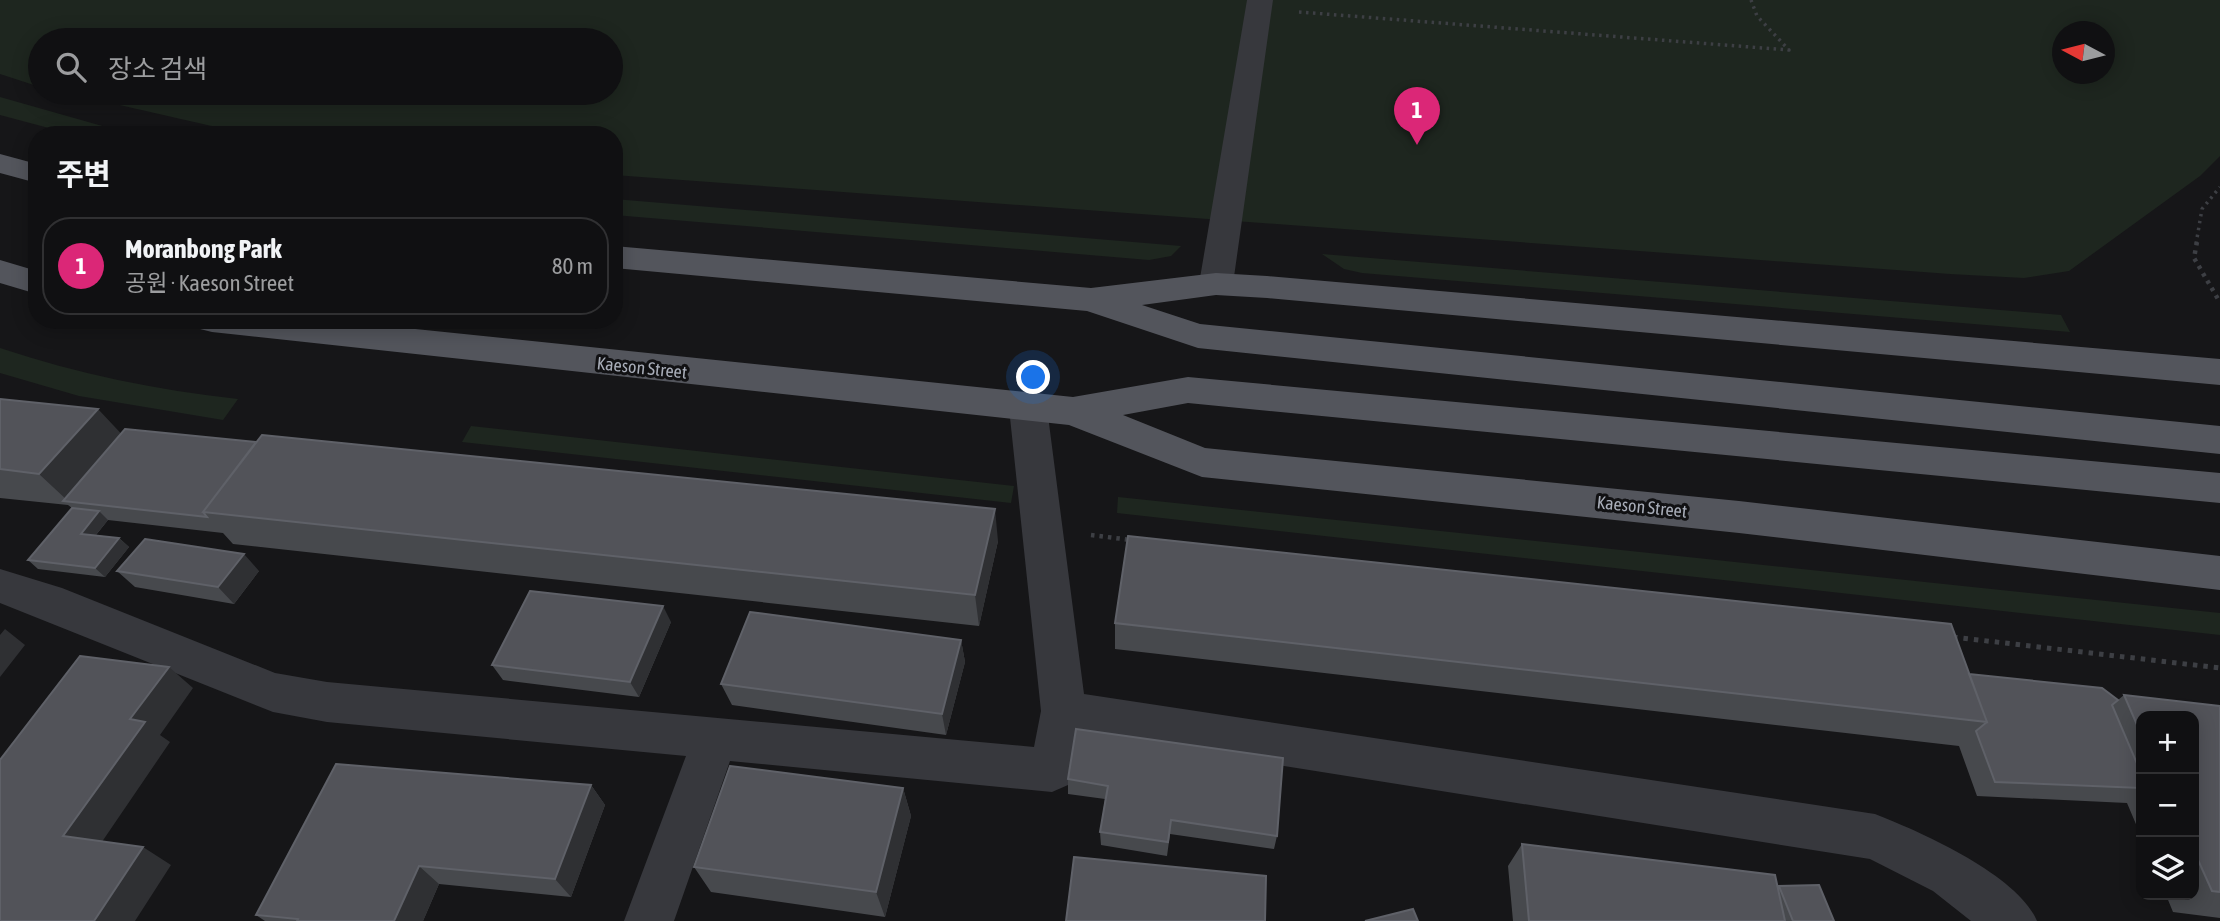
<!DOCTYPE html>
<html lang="ko">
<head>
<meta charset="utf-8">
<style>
  body { margin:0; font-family:"Asap Condensed","Noto Sans KR",sans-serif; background:#19191b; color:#f1f3f6 }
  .controls { position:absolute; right:21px; bottom:21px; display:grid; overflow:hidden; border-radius:14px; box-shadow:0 4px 18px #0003 }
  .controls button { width:63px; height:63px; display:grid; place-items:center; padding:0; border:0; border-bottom:2px solid #303032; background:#101012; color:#f1f3f6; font:35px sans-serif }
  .compass { position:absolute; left:2052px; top:21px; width:63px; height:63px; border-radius:50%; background:#101012; box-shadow:0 4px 18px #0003; rotate:277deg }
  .you { position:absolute; left:1034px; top:378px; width:24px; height:24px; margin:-18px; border:5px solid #fff; border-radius:50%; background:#1a73e8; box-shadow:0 0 0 10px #1a73e833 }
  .badge { display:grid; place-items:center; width:46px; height:46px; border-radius:50%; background:#db2777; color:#fff; font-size:23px; font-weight:700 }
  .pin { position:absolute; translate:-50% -58px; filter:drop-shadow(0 2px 4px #0008) }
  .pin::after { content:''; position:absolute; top:37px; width:24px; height:21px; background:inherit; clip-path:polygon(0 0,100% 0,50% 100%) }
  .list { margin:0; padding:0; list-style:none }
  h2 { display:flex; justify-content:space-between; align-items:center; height:91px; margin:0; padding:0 28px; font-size:30px }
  h2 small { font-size:23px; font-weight:400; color:#9c9d9f }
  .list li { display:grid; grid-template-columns:46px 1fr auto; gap:21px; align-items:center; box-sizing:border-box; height:98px; margin:0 14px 14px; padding:0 14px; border:2px solid #303032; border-radius:28px }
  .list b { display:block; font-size:26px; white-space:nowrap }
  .list p { margin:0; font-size:23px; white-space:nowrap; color:#9c9d9f }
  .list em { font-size:23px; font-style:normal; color:#9c9d9f }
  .icon { flex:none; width:38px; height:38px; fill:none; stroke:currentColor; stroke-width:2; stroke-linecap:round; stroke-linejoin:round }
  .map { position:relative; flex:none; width:2220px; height:921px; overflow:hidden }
  .search { position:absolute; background:#101012; box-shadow:0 4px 18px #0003; left:28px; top:28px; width:595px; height:77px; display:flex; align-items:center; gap:18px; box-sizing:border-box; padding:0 24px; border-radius:38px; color:#9c9d9f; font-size:26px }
  .panel { position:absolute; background:#101012; box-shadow:0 4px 18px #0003; left:28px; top:126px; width:595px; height:203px; border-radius:28px }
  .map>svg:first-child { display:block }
  .green { fill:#1e261f; fill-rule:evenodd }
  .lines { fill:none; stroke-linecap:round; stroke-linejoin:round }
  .path-far2 { stroke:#3d3f44; stroke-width:3.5; stroke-dasharray:2.5 4.5; stroke-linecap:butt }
  .path-far1 { stroke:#3d3f44; stroke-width:4.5; stroke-dasharray:3.5 5; stroke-linecap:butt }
  .path { stroke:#3d3f44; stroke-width:5; stroke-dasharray:4.5 6; stroke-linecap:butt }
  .minor { fill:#37383d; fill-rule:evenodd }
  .major { fill:#53555c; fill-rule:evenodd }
  .wall { fill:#47494d }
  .shaded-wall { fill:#2f3033 }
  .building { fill:#525359; stroke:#5f6168; stroke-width:2 }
  .labels { text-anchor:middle; stroke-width:6; stroke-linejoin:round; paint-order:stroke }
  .street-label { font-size:18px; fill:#a8adb8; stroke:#111113 }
</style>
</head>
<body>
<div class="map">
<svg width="2220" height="921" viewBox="0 0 2220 921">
  <rect width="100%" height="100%" fill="#161618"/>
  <!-- green -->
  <path class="green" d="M0 0H2220V156L2200 176 2069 271 2024 278 1950 274 614 175V135H251L67 93H611V40H40V87L0 74ZM2062 32H2104V74H2062Z
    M0 97 134 135H75L0 115Z
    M614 199 1181 246 1171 256 1149 260 614 215Z
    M1322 254 2061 315 2070 332 1362 273 1344 269Z
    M0 348C78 374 157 390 238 399L223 420 79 396 0 373Z
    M471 426 1014 486 1011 503 462 442Z
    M1118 497 2220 613V635L1117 513Z"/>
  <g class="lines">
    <!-- path-far2 -->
    <path class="path-far2" d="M1299 12 1789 50 1757 16 1751 0
      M2196 244 2202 209 2220 187"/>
    <!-- path-far1 -->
    <path class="path-far1" d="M2197 242 2194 258 2218 299
      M1091 535 1131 540"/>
    <!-- path -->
    <path class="path" d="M1953 637 2220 668"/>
    <!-- minor -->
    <path class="minor" d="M1247 0H1273L1233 284 1228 292 1216 295 1204 292 1199 284Z
      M1028 394 1041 398 1047 408 1084 694 1875 814C1921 832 2018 875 2037 921H1971L1933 891 1870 859 1082 734 1075 770 1068 785 1052 792 730 761 674 921H624L686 756 327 722 273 712 0 603V569L62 588 275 673 327 682 1034 747 1041 711 1009 408 1015 398Z"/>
    <!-- major -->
    <path class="major" d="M0 154 37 164V183L0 173Z
      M614 246 1091 288 1216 273 1267 276 2220 359V385L1267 298 1216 295 1142 305 1200 324 2220 426V454L1198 348 1087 311 614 268Z
      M0 260 37 271V294L0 283Z
      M195 320H328L1073 397 1188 377 2220 473V503L1188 403 1123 415 1205 448 1739 501 2220 556V590L1739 533 1202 477 1069 425 212 332 200 329Z"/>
  </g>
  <!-- wall -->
  <path class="wall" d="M0 399 121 434 998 541 979 626 233 544 223 533 108 520 96 535 119 538 129 547 105 577 38 569 28 560 72 508 68 505 0 498Z
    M117 571H259L234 604 135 587Z
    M671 622 639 697 503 680 492 665Z
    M1115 623 1969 674 2118 700 2124 695 2220 706V918L2173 912 2166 895H2194V716H2141V836L2127 803 1977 796 1959 746 1115 649Z
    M961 640 965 662 946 735 732 705 721 684Z
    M1076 729 1277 836 1274 849 1170 834 1167 856 1101 845 1100 832 1105 799 1068 794V779Z
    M591 785 605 805 571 897 439 884 423 921H265L256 915Z
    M903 788 911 816 885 917 711 892 694 867Z
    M1522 844 1778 887 1779 886 1834 921H1513L1508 866Z"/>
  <!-- shaded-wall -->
  <path class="shaded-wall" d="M98 409 129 442 68 501 39 474Z
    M995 509 998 541 979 626 975 595Z
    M99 511 108 520 90 542 81 534Z
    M119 538 129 547 105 577 95 568Z
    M244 554 259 571 234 604 218 587Z
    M663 606 671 622 639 697 630 682Z
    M5 629 25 645 0 677V635Z
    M961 640 965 662 946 735 942 714Z
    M169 667 193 688 160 735 170 742 93 855 63 836 130 719Z
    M591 785 605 805 571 897 555 879Z
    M903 788 911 816 885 917 876 892Z
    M143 847 171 865 135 921H94Z
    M419 866 439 884 423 921H394Z"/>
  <!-- building -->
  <path class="building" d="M0 399 98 409 39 474 0 469Z
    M125 429 256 442 203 512 207 517 63 501Z
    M262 435 995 509 975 595 203 512Z
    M72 508 99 511 81 534 119 538 95 568 28 560Z
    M1128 536 1951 624 1987 722 1115 623Z
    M145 539 244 554 218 587 117 571Z
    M530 591 663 606 630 682 492 665Z
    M750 612 961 640 942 714 721 684Z
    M80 656 169 667 130 719 145 722 63 836 143 847 94 921H0V760Z
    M1969 674 2102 688 2118 700 2112 705 2141 773V788L1995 782 1976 731 1987 722Z
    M2124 695 2220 706V892L2212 891 2194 851V716H2141V734Z
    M1076 729 1283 758 1277 836 1171 820 1168 842 1100 832 1108 786 1068 779Z
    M336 764 591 785 555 879 419 866 394 921H297L298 919 256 915Z
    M730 766 903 788 876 892 694 867Z
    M1522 844 1775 875 1785 921H1529Z
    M1074 857 1266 876 1265 921H1066Z
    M1819 885 1834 921H1793L1779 886Z
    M1413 909 1418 921H1365Z"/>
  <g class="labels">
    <!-- street labels -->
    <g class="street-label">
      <text transform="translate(642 368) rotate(6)" y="6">Kaeson Street</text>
      <text transform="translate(1642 507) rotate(6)" y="6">Kaeson Street</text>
    </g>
  </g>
</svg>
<div class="controls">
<button>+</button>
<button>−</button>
<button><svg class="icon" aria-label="layers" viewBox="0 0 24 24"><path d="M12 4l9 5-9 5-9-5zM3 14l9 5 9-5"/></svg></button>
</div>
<svg class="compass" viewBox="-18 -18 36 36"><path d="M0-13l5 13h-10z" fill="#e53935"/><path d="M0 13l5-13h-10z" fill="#9c9d9f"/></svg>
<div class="you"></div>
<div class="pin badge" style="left:1417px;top:145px">1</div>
<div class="search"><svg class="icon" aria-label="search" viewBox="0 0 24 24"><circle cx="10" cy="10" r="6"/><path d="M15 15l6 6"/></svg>장소 검색</div>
<section class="panel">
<h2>주변<small></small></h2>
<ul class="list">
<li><span class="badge">1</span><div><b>Moranbong Park</b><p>공원 · Kaeson Street</p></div><em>80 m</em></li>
</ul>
</section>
</div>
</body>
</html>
